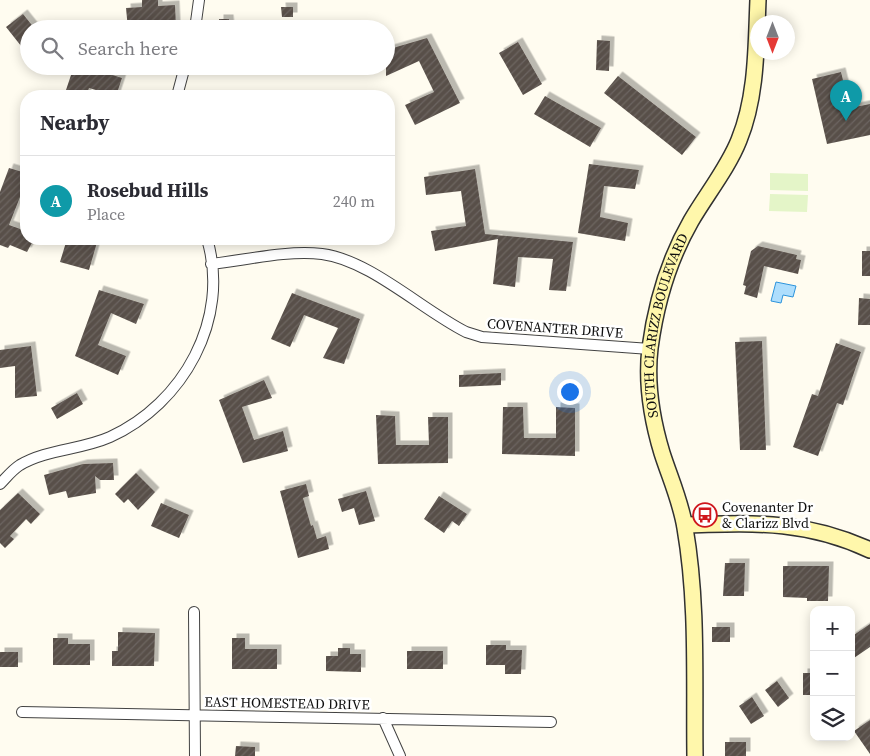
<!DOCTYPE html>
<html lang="en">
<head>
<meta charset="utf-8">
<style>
  body { margin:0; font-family:"Source Serif 4",serif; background:#f2f2f3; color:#2b2b33 }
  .controls { position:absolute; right:15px; bottom:15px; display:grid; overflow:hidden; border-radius:10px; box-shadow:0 2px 12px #0003 }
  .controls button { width:45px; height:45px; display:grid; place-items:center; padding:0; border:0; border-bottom:1px solid #e1e1e2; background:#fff; color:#2b2b33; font:25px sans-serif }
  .compass { position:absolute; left:750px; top:15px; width:45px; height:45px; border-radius:50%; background:#fff; box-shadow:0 2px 12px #0003; rotate:180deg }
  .you { position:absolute; left:569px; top:391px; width:18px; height:18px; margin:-12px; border:4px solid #fff; border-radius:50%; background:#1a73e8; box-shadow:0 0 0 8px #1a73e833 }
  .badge { display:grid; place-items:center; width:32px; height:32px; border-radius:50%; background:#db2777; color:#fff; font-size:16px; font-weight:700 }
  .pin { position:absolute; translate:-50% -41px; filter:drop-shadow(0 1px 2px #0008) }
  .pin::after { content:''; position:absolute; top:26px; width:18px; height:15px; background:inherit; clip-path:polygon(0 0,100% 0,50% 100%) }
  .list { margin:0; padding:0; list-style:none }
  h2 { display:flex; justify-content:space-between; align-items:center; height:65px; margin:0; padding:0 20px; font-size:21px }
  h2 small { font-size:16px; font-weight:400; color:#7c7c81 }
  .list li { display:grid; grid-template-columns:32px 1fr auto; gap:15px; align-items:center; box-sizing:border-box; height:90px; padding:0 20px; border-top:1px solid #e1e1e2 }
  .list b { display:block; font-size:19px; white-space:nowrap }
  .list p { margin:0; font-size:16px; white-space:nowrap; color:#7c7c81 }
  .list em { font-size:16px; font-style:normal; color:#7c7c81 }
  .icon { flex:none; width:28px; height:28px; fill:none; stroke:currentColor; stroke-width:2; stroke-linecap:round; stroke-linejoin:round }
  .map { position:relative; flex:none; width:870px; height:756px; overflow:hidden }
  .search { position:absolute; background:#fff; box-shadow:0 2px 12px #0003; left:20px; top:20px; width:375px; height:55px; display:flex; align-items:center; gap:12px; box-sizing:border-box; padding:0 18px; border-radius:28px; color:#7c7c81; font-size:19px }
  .panel { position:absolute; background:#fff; box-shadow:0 2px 12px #0003; left:20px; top:90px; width:375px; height:155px; border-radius:20px }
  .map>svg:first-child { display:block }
  .pitch { fill:#e4f5c8 }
  .water { fill:#aedefd; stroke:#2d94dc }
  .building { fill:url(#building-hatch); filter:url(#shadow) }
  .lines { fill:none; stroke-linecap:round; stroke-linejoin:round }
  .street-casing { stroke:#424242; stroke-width:12 }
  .secondary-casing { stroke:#313131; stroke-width:18 }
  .street { stroke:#fff; stroke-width:10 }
  .secondary { stroke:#fff7ab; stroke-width:15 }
  .labels { text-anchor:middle; stroke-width:5; stroke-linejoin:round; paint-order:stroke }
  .street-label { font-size:14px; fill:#0f0f0f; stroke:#fff }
  .poi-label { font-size:14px; fill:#0f0f0f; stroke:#fff; text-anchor:start }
</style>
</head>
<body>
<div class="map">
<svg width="870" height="756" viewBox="0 0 870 756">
  <defs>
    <pattern id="building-hatch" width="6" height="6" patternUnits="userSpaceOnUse" patternTransform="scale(1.25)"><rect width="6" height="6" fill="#59504a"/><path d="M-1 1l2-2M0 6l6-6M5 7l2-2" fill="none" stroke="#6c6560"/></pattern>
    <filter id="shadow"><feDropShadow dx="4.5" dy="-4.5" stdDeviation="0" flood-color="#0004"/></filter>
  </defs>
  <rect width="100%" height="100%" fill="#fffcf0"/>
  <!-- pitch -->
  <path class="pitch" d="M770 173 808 174V191L770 190Z
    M770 194 808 195 807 212 769 211Z"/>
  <!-- water -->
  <path class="water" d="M776 282 796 286 793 297 783 295 781 303 771 301Z"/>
  <!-- building -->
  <path class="building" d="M142 0H158V6L175 5 176 26H163V29H128L126 8 142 7Z
    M281 7H293V17H282Z
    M23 14 35 29H29V56L6 27Z
    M219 19H229L230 29H219Z
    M427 38 460 103 415 125 405 105 434 92 419 61 386 76V50Z
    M597 40 610 41 609 71 596 70Z
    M518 42 542 84 523 95 499 53Z
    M74 66H84L122 78 116 96 89 88 86 96H64Z
    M841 72 850 108 870 104V135L827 144 812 79Z
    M618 76 696 137 682 155 604 93Z
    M545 96 601 128 590 147 534 114Z
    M589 164 639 170 635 189 604 186 600 217 628 223 625 241 578 233Z
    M9 168 26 173V194L22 192 9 225 26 231V239H34L27 252 10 245 8 248 0 245V192Z
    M475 169 485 234 573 242 566 291 549 290 553 259 518 257 515 287 493 284 498 239 435 251 431 231 466 226 461 191 426 195 424 177Z
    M67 239H98L89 270 60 262Z
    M758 246 797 255 796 259 801 260 798 274 764 266 757 298 744 294 746 286 743 285 751 251Z
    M862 251H870V276H862Z
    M99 290 144 304 136 324 111 313 98 345 126 356 118 375 75 356Z
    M292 293 360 319 344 364 323 358 338 328 304 315 290 347 271 339Z
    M859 298 870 299V325H858Z
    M762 341 766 450H740L735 342Z
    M836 343 861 352 843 405 837 403 818 456 793 447 812 394 818 396Z
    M31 346 37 396 15 398V366L0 368V350Z
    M501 373V385L459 387V375Z
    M264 380 272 398 242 407 254 440 283 431 288 451 243 463 219 400Z
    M77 393 83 404 57 419 51 408Z
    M503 407H523L524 438H556V407L575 408V456L502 454Z
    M376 415 395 416 396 445H429L428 417H448V463L378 464Z
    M113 463 114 480H100L95 476 96 493 68 498 66 491 49 495 44 475 83 464Z
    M136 473 155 492 138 510 128 499 124 503 115 494Z
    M306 484 309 496 303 498 311 526 313 525 317 539 326 536 329 549 298 558 280 491Z
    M366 491 375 521 359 525 354 508 342 512 338 499Z
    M18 493 40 514 31 524 26 519 10 536 14 539 5 548 0 543V510Z
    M439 496 467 514 459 526 452 521 444 533 424 519Z
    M161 503 189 515 179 538 151 526Z
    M725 563H745L744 596H723Z
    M783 566H829L828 601H807V598L783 597Z
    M870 624V647L851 660V637Z
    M712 627H730V642H712Z
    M118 632 155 633 154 666H112V651H118Z
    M53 638H68V644H90V665H53Z
    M232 638H245V649H277V669H232Z
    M486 645H506V650H522L521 674H505V665H486Z
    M338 648H350V654H361V672L326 671V656H338Z
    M407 651H443V669H407Z
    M0 652H18V667H0Z
    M803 673H814V695H803Z
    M777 681 789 698 778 707 765 690Z
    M752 697 764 716 751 724 739 706Z
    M870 720V754L854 731Z
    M725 742H746V756H725Z
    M236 746 255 747V756H235Z"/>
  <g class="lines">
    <!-- street casing -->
    <g class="street-casing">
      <path id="street" d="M195 29 199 0
        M177 96 185 66
        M211 264C247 260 286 250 322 254 370 260 422 310 466 332L482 337 650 349
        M0 484C6 478 12 470 20 465 47 449 81 450 110 437 183 404 231 319 207 239
        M194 612 195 756
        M22 712 551 722
        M383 718 400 756"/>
    </g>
    <!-- secondary casing -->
    <g class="secondary-casing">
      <g id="secondary">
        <path d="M685 525C754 523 805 520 870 550"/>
        <path id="s1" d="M695 756C694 680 698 603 685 528 681 502 670 478 662 453 652 420 646 382 650 348 656 303 668 261 691 221 706 195 728 168 739 140 757 96 756 46 758 0"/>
      </g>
    </g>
    <!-- street -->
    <use href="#street" class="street"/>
    <!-- secondary -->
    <use href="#secondary" class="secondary"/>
  </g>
  <!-- icons -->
  <defs>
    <g id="bus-ring" transform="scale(1.25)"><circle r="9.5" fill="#fff" stroke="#cf161c" stroke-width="1.5"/><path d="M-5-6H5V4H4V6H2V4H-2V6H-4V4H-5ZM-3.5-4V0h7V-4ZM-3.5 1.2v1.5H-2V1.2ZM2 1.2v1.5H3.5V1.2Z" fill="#cf161c"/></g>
  </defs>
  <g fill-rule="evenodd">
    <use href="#bus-ring" x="705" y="515"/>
  </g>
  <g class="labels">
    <!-- street labels -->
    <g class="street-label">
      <text dy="5" stroke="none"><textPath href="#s1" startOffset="438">SOUTH CLARIZZ BOULEVARD</textPath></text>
      <text transform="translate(555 328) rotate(4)" y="5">COVENANTER DRIVE</text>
      <text transform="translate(287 703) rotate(1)" y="5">EAST HOMESTEAD DRIVE</text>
    </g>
    <!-- poi labels -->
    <g class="poi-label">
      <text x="722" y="512">Covenanter Dr<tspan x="722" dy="16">&amp; Clarizz Blvd</tspan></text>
    </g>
  </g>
</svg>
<div class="controls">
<button>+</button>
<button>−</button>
<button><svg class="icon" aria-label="layers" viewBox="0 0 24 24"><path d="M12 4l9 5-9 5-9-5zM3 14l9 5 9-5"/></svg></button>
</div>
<svg class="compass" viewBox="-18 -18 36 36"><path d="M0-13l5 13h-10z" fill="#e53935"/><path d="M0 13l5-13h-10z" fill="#7c7c81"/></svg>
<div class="you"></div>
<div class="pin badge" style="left:846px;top:121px;background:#0f9aa8">A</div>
<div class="search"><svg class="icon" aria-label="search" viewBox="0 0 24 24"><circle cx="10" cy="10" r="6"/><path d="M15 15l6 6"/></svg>Search here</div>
<section class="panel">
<h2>Nearby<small></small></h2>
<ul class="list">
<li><span class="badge" style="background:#0f9aa8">A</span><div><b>Rosebud Hills</b><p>Place</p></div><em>240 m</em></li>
</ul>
</section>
</div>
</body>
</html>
